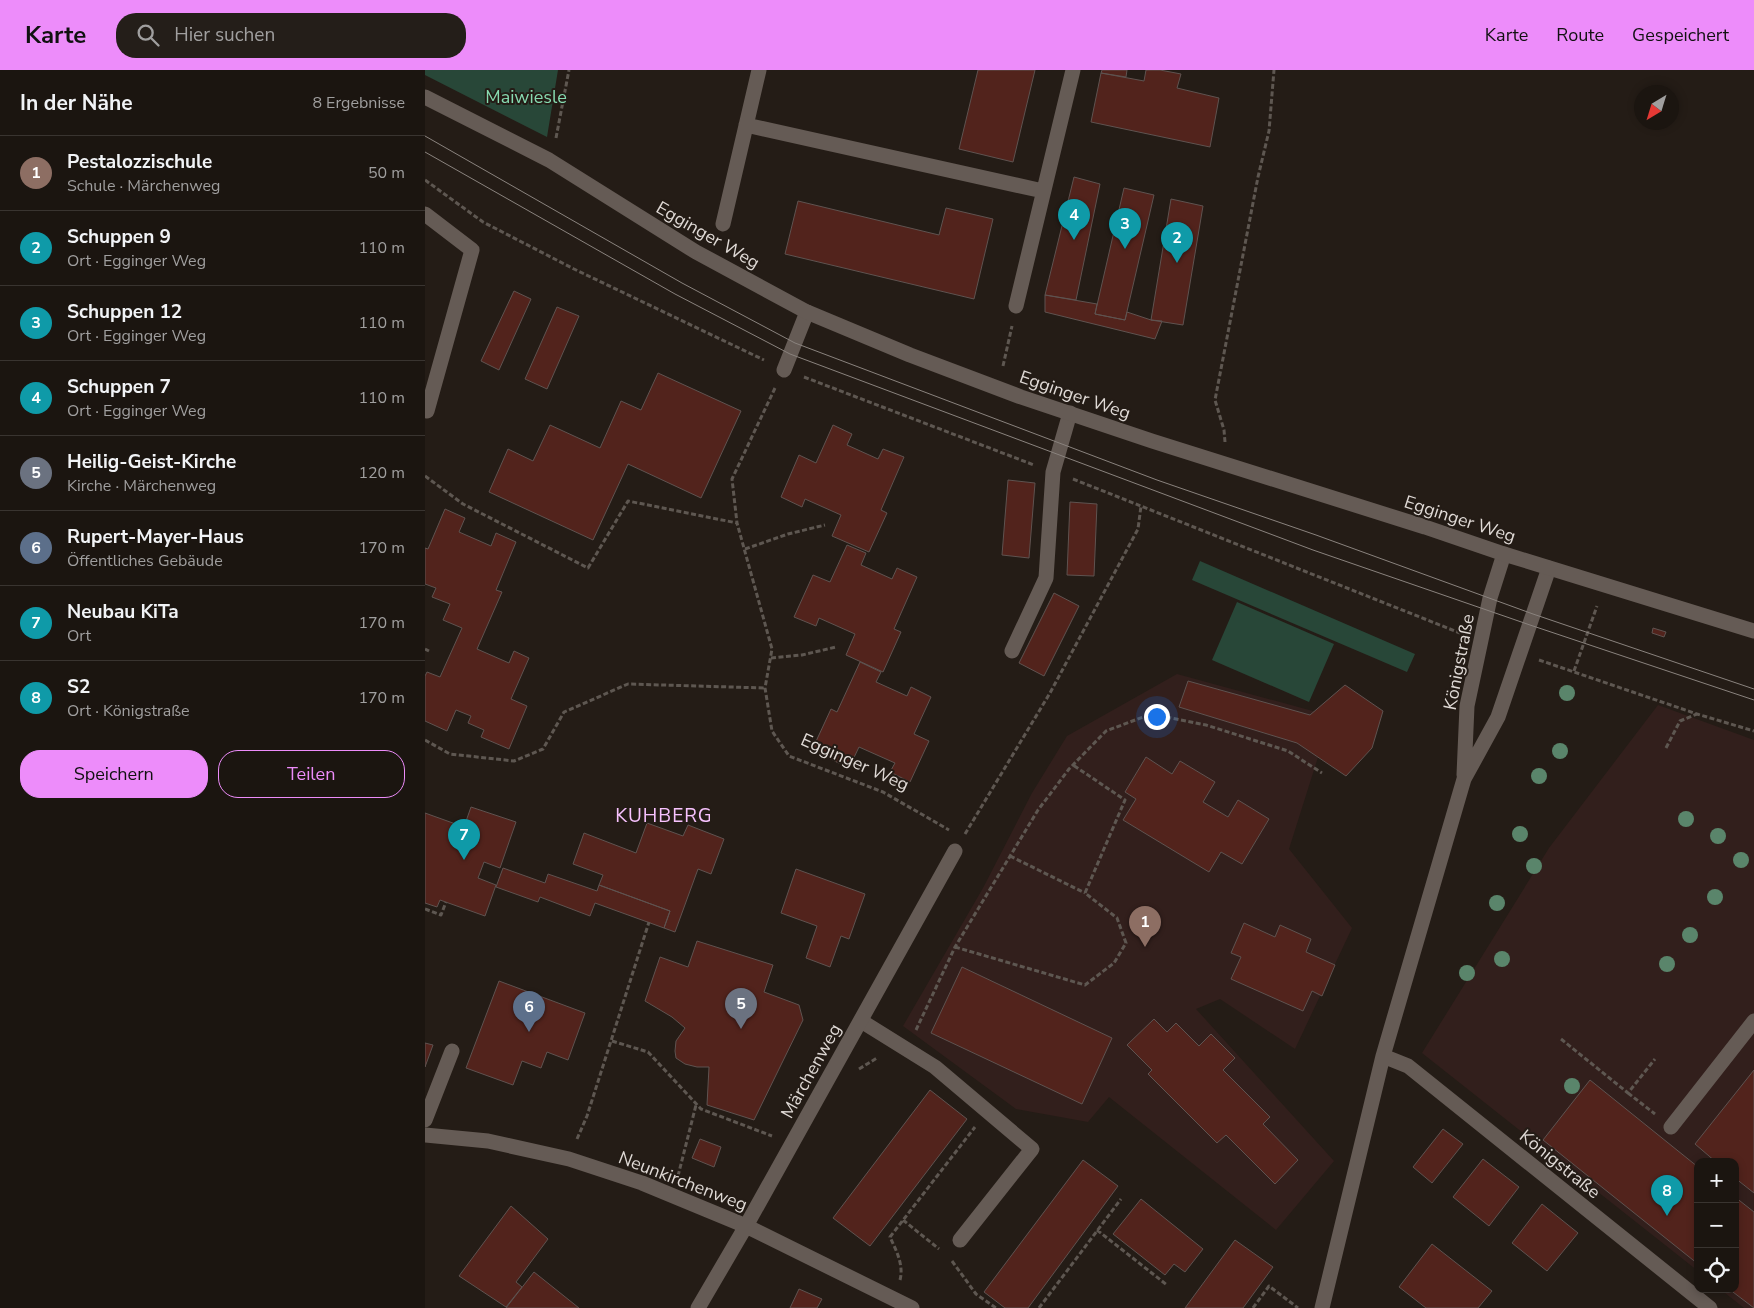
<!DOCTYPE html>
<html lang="de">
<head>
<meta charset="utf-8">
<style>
  body { margin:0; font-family:"Nunito Sans",sans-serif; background:#241e19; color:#f1f3f6 }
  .controls { position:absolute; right:15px; bottom:15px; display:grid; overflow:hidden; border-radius:10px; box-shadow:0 2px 8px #0003 }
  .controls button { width:45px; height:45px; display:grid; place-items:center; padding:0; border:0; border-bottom:1px solid #393430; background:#1b1510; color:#f1f3f6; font:25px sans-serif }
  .compass { position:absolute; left:1209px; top:15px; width:45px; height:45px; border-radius:50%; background:#1b1510; box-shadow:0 2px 8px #0003; rotate:218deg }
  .you { position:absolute; left:731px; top:646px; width:18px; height:18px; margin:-12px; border:4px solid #fff; border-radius:50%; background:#1a73e8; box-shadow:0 0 0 8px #1a73e833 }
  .badge { display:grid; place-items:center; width:32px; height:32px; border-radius:50%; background:#ed8cfa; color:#fff; font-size:16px; font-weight:700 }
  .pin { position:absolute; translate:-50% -41px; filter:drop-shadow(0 1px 2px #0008) }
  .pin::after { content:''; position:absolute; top:26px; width:18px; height:15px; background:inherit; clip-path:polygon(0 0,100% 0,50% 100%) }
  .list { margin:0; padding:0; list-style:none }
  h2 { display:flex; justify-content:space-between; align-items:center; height:65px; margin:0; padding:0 20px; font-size:21px }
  h2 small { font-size:16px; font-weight:400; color:#a09f9f }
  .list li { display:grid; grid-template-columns:32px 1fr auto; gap:15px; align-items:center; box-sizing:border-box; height:75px; padding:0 20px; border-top:1px solid #393430 }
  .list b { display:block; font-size:19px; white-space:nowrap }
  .list p { margin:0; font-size:16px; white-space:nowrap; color:#a09f9f }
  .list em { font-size:16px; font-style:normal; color:#a09f9f }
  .actions { display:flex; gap:10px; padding:15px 20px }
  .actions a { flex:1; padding:11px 0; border:1px solid #ed8cfa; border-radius:20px; text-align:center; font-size:18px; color:#ed8cfa }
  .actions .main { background:#ed8cfa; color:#111 }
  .icon { flex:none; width:28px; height:28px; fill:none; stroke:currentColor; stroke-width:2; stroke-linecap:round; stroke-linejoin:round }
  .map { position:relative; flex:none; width:1329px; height:1238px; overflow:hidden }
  header { display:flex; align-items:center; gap:30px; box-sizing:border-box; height:70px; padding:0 25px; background:#ed8cfa; color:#111 }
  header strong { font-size:24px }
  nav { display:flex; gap:28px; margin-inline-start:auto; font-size:18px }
  .search { width:350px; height:45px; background:#241e19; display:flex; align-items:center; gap:12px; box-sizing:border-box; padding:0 18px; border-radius:20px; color:#a09f9f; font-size:19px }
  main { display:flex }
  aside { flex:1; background:#1b1510 }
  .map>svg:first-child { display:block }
  .education { fill:#321f1c }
  .green { fill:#284738 }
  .building { fill:#52231c; stroke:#5f5350 }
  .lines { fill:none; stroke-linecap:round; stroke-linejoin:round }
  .path { stroke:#5e5751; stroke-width:3; stroke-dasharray:5 2.5; stroke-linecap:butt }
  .lane { stroke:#655b55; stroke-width:15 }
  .street { stroke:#655b55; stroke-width:15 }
  .secondary { stroke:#655b55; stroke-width:15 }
  .tram { stroke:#8a837e; stroke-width:1 }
  .tree { fill:#5a856b }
  .labels { text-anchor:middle; stroke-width:4; stroke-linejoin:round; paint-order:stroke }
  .park-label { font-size:18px; fill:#87dbb1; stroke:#241c16 }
  .street-label { font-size:18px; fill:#dfd9d5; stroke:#241c16 }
  .neighbourhood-label { font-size:19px; letter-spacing:1px; fill:#f7c2fe; stroke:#241c16 }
</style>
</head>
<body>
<header>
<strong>Karte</strong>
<div class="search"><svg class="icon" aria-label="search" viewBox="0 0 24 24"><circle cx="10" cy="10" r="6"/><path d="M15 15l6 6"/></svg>Hier suchen</div>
<nav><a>Karte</a><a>Route</a><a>Gespeichert</a></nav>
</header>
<main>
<aside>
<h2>In der Nähe<small>8 Ergebnisse</small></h2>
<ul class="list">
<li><span class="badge" style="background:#8d6e63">1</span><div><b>Pestalozzischule</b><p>Schule · Märchenweg</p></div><em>50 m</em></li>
<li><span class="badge" style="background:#0f9aa8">2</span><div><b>Schuppen 9</b><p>Ort · Egginger Weg</p></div><em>110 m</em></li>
<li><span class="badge" style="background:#0f9aa8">3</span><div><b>Schuppen 12</b><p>Ort · Egginger Weg</p></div><em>110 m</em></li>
<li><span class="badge" style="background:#0f9aa8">4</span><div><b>Schuppen 7</b><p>Ort · Egginger Weg</p></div><em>110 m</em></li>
<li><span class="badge" style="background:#6b7280">5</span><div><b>Heilig-Geist-Kirche</b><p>Kirche · Märchenweg</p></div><em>120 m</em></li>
<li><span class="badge" style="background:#5c6f8a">6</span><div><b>Rupert-Mayer-Haus</b><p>Öffentliches Gebäude</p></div><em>170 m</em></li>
<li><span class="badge" style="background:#0f9aa8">7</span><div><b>Neubau KiTa</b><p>Ort</p></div><em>170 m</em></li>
<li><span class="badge" style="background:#0f9aa8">8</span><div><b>S2</b><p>Ort · Königstraße</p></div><em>170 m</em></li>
</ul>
<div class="actions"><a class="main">Speichern</a><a>Teilen</a></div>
</aside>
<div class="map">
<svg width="1329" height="1238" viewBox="0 0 1329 1238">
  <rect width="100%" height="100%" fill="#241c16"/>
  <!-- education -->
  <path class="education" d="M752 604 906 646 864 779 927 858 870 979 795 929 771 939 909 1091 851 1160 684 1027 663 1052 591 1039 478 956 558 818 607 723 642 666Z
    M1233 635 1329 670V1238H1319L1295 1219H1310V1092H1273V1201L997 983 1124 778Z"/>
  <!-- green -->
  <path class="green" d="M0 0H133L122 67 0 5Z
    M775 491 990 584 982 602 767 510Z
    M812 532 909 574 884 632 787 590Z"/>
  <!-- building -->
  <path class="building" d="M553 0H610L588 92 534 79Z
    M677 0H702L701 7 676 3Z
    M721 0H735L756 4 752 18 794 28 785 77 666 52 676 3 719 11Z
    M649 107 675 114 651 230 620 225Z
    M699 118 729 125 700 250 670 244Z
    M746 129 778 136 758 255 726 250Z
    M373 131 514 165 521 138 568 149 549 229 360 184Z
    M89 221 106 229 74 300 56 291Z
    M620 225 672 234 670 244 700 250 702 242 726 250 737 251 730 269 620 242Z
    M132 237 154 246 122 319 100 309Z
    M233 303 316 341 276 428 203 394 168 470 64 422 83 379 108 391 125 355 175 378 196 331 216 340Z
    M408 355 427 364 422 375 453 389 458 379 479 387 456 440 462 443 444 482 407 466 416 445 380 429 377 437 356 427 374 385 391 393Z
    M583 410 610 413 604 488 577 485Z
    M645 432 672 434 669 506 642 505Z
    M20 439 40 448 34 462 66 476 71 463 91 472 71 520 77 522 52 579 84 593 89 581 104 588 86 629 102 636 84 679 56 667 59 660 43 653 46 646 31 640 22 661 0 651V606L2 602 15 607 37 558 18 550 25 534 7 527 11 518 0 514V478L3 479Z
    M422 475 441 483 436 495 467 509 472 498 492 507 469 559 476 562 458 602 421 585 430 564 394 548 391 556 369 547 388 505 405 512Z
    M629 523 654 536 619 606 594 593Z
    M1228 558 1241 562 1239 567 1227 563Z
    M435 592 456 602 451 612 482 626 486 617 506 627 489 664 504 671 485 712 465 702 470 693 434 677 424 698 387 680 406 639 412 642Z
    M763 611 885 645 920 615 958 641 947 678 921 706 872 673 754 637Z
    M721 687 747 704 755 691 790 712 778 732 803 747 813 730 844 749 817 794 796 782 784 802 698 750 711 729 700 722Z
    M46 737 91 752 75 798 59 792 53 808 71 815 60 846 15 830 12 837 0 833V743L39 757Z
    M222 753 258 766 263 755 299 769 286 804 273 799 250 862 239 858 245 841 174 815 178 805 148 794 159 763 211 783Z
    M78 798 120 813 123 804 172 821 174 815 245 841 239 858 170 833 165 846 115 827 113 832 71 817Z
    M371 799 440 824 424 869 416 866 405 897 381 888 392 856 356 843Z
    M819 853 850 867 855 855 886 869 881 882 910 895 897 926 887 921 878 941 806 909 816 887 806 883Z
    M272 871 348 895 339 922 374 935 378 950 329 1050 282 1035 284 997H272L260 994 251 988 250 981 251 971 260 958 247 947 220 931 235 887 263 897Z
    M537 897 687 968 657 1034 506 963Z
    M74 911 160 943 143 990 122 982 116 998 97 991 88 1015 41 998Z
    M729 949 742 962 751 953 774 976 786 964 810 988 798 1000 845 1047 838 1054 873 1090 850 1114 801 1065 792 1073 723 1004 727 1000 702 975Z
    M0 973 8 975 0 997Z
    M1329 1000V1123L1310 1108V1092H1291L1270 1074Z
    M1165 1010 1273 1097V1194L1118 1070Z
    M505 1020 542 1049 445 1176 408 1148Z
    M1018 1059 1038 1074 1007 1113 988 1097Z
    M275 1069 296 1077 289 1097 267 1088Z
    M1058 1089 1094 1117 1064 1156 1028 1127Z
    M658 1090 693 1116 603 1238H580L559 1222Z
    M1310 1127 1329 1142V1238L1304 1219H1310Z
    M716 1129 778 1179 760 1202 749 1194 740 1205 688 1164Z
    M1117 1134 1153 1163 1122 1201 1087 1173Z
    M86 1136 123 1169 91 1212 97 1217 81 1237 34 1206Z
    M810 1170 848 1197 818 1238H760Z
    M1007 1174 1067 1221 1053 1238H1001L974 1217Z
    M109 1202 154 1238H81Z
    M374 1219 397 1229 392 1238H365Z"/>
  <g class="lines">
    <!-- path -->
    <path class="path" d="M131 68 144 0
      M0 110 58 152 149 199 339 290
      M578 296 587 256
      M379 307 609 395
      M350 318 307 409 312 453 347 579 340 618 347 661 364 686 458 722 524 760
      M800 372 799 360 790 330 833 107 844 61 849 0
      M0 406 38 434 163 498 203 431 312 453
      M648 409 1035 563
      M320 479 363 464 400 455
      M0 579 4 581
      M346 588 377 585 411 577
      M1114 590 1272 644 1329 661
      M1149 601 1172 536
      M0 670 25 684 89 691 118 679 139 642 203 614 340 618
      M1241 678 1255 651 1272 644
      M540 764 625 623 713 459 716 436
      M585 786 660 823
      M0 839 16 845 21 832
      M530 877 660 915 689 893 701 873 692 848 660 823 700 730 648 695
      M491 960 530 877 613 740 644 699 681 661 726 644 781 655 863 681 897 703
      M1136 969 1203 1023 1230 989
      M187 971 223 982 276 1039 347 1066
      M434 999 452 988
      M1203 1023 1230 1044
      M152 1069 162 1046 224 852
      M253 1106 271 1035
      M478 1150 514 1179
      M672 1160 742 1215
      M527 1191 551 1224 571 1238
      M475 1210C479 1195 471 1180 465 1167L550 1057
      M614 1238 696 1129
      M828 1238 844 1216 873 1238"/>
    <!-- lane -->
    <path class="lane" d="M321 55 618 121
      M0 144 47 180 2 341
      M298 154 334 0
      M591 236 648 0
      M359 300 382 242
      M587 581 621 508 628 402 645 343
      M436 951 510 997 607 1079 535 1170
      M0 1050 27 981
      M1246 1057 1329 951"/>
    <!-- street -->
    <path class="street" d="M1039 705 1042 636 1065 528 1079 484
      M958 986 983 996 1285 1238
      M0 1065 63 1071 144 1089 217 1113 321 1156 487 1238
      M273 1238 321 1156 530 781
      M897 1238 958 986 1039 709 1073 647 1124 498"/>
    <!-- secondary -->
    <path class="secondary" d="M0 27 124 90 271 182 382 242 485 285 596 327 727 371 1000 457 1079 484 1329 561"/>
    <!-- tram -->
    <path class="tram" d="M0 66 257 213 370 273 732 410 891 465 1108 544 1329 619
      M0 82 250 224 365 284 888 480 1105 555 1329 630"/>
  </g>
  <!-- trees -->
  <g class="tree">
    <circle cx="1142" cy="623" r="8"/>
    <circle cx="1135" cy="681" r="8"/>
    <circle cx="1114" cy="706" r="8"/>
    <circle cx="1261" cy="749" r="8"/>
    <circle cx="1095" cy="764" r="8"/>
    <circle cx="1293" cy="766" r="8"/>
    <circle cx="1316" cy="790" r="8"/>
    <circle cx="1109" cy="796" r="8"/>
    <circle cx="1290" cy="827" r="8"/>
    <circle cx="1072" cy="833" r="8"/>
    <circle cx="1265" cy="865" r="8"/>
    <circle cx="1077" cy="889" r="8"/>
    <circle cx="1242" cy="894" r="8"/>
    <circle cx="1042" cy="903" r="8"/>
    <circle cx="1147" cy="1016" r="8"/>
  </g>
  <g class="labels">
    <!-- park labels -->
    <g class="park-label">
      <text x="101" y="33">Maiwiesle</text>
    </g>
    <!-- street labels -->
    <g class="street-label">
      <text transform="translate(283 165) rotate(30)" y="6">Egginger Weg</text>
      <text transform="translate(650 325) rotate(19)" y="6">Egginger Weg</text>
      <text transform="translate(1035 449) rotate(18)" y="6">Egginger Weg</text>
      <text transform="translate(1034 592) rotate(-79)" y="6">Königstraße</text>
      <text transform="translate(430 692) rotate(24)" y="6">Egginger Weg</text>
      <text transform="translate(386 1001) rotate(-61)" y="6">Märchenweg</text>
      <text transform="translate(1135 1094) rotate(39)" y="6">Königstraße</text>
      <text transform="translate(258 1111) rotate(21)" y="6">Neunkirchenweg</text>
    </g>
    <!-- neighbourhood labels -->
    <g class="neighbourhood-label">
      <text x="239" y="752">KUHBERG</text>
    </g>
  </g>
</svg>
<div class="controls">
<button>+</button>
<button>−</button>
<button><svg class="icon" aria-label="locate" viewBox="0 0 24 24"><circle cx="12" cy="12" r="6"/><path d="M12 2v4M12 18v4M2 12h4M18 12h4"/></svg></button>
</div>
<svg class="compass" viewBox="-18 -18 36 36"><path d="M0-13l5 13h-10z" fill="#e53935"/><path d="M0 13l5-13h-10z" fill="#a09f9f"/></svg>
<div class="you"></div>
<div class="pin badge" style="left:720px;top:877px;background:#8d6e63">1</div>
<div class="pin badge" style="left:752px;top:193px;background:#0f9aa8">2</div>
<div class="pin badge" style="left:700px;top:179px;background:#0f9aa8">3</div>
<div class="pin badge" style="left:649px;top:170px;background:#0f9aa8">4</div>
<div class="pin badge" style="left:316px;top:959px;background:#6b7280">5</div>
<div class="pin badge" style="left:104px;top:962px;background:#5c6f8a">6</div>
<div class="pin badge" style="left:39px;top:790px;background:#0f9aa8">7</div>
<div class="pin badge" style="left:1242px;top:1146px;background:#0f9aa8">8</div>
</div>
</main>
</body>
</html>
